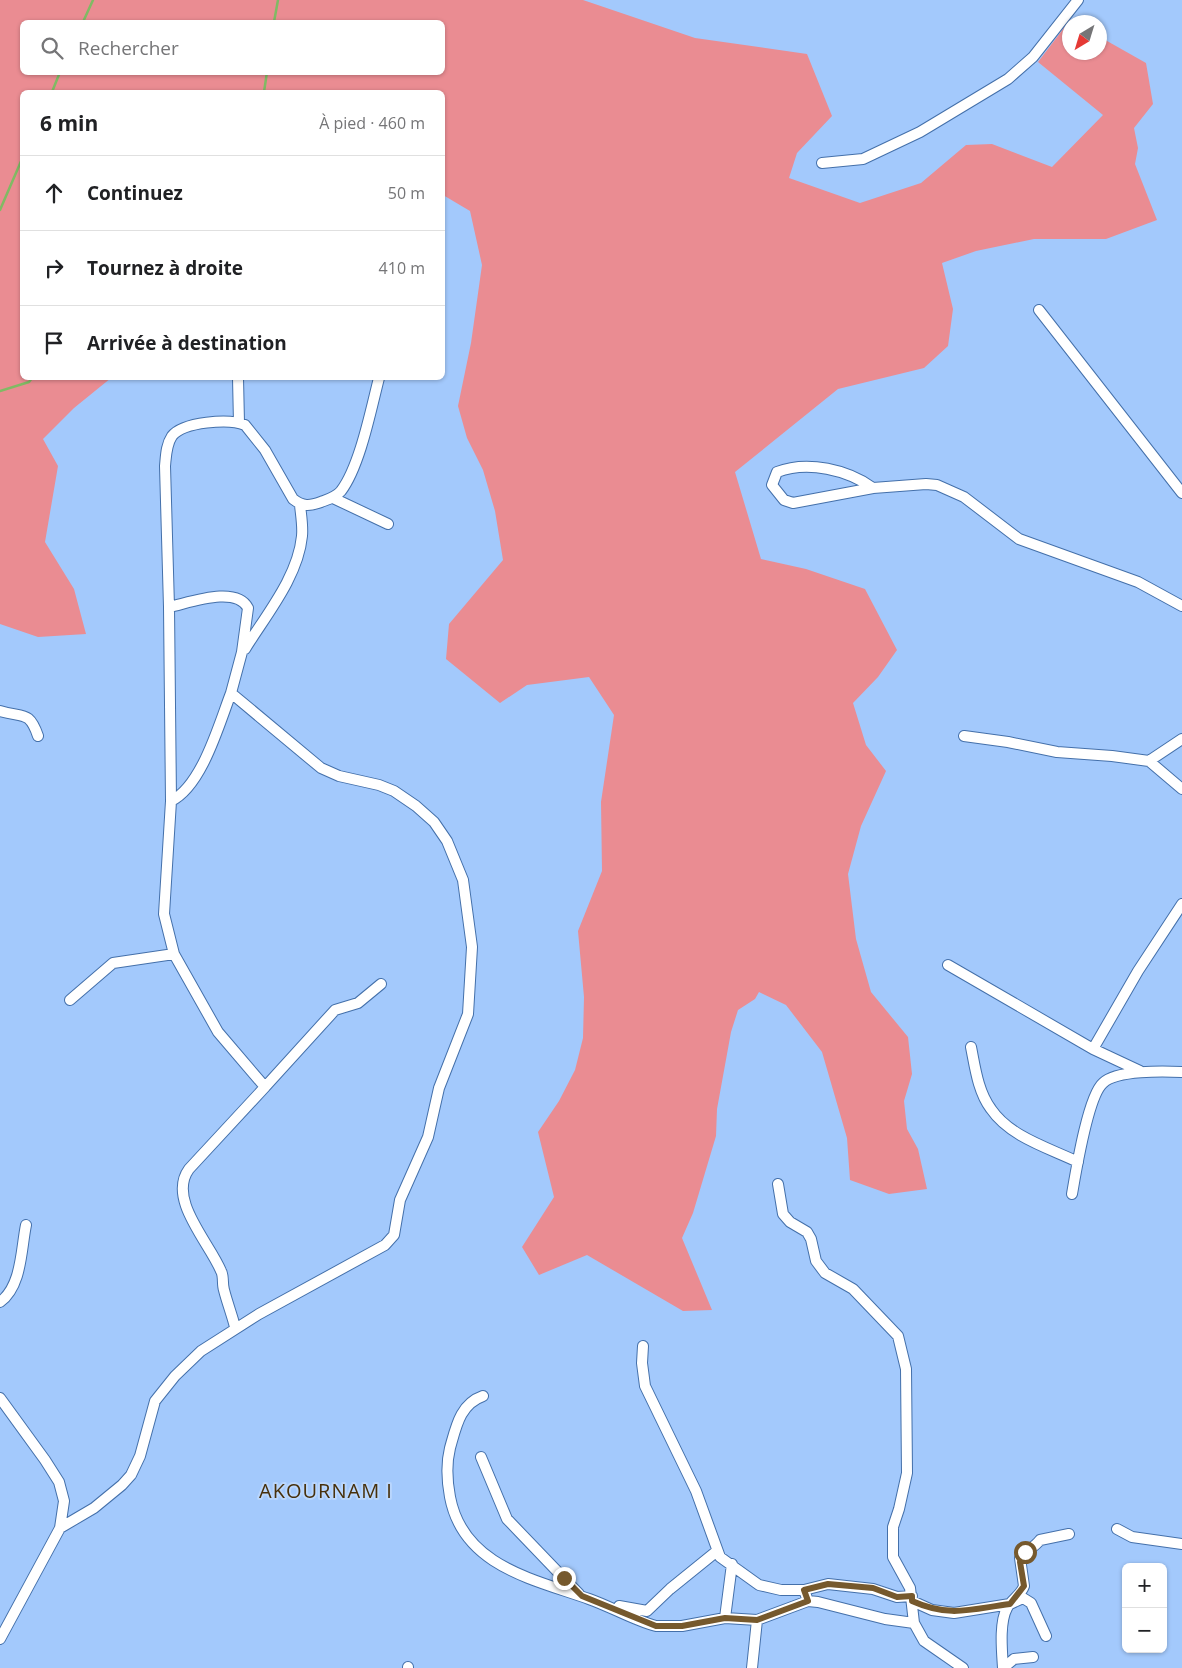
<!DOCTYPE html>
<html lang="fr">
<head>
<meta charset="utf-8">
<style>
  body { margin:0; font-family:"Open Sans",sans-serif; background:#f2f2f2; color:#202124 }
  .controls { position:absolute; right:15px; bottom:15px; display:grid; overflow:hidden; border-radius:8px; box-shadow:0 1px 4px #0004 }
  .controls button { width:45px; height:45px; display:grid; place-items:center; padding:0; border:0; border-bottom:1px solid #e0e0e0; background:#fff; color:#202124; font:25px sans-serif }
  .compass { position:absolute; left:1062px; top:15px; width:45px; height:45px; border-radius:50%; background:#fff; box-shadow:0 1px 4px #0004; rotate:218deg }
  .stop { position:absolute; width:15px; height:15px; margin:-11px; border:4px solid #76592d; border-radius:50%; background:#fff }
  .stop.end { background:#76592d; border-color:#fff; box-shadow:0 1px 5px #0008 }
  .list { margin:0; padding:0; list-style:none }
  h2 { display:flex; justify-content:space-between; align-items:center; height:65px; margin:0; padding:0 20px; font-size:21px }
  h2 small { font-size:16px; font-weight:400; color:#757577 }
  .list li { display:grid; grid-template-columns:32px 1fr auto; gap:15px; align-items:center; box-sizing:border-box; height:75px; padding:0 20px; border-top:1px solid #e0e0e0 }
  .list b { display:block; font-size:19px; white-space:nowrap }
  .list em { font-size:16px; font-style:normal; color:#757577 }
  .icon { flex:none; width:28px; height:28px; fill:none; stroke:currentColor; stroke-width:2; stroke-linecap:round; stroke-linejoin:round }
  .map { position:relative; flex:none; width:1182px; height:1668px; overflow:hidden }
  .search { position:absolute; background:#fff; box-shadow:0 1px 4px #0004; left:20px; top:20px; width:425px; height:55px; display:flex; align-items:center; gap:12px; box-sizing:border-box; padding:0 18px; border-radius:8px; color:#757577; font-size:19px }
  .panel { position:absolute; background:#fff; box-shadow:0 1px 4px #0004; left:20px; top:90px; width:425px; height:290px; border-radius:8px }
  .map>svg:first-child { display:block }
  .green { fill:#ea8c92; fill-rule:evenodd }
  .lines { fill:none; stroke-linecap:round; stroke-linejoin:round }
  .stream { stroke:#80ba64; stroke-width:2.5 }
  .minor-casing { stroke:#4470aa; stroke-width:12 }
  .minor { stroke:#fff; stroke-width:10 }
  .route { stroke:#76592d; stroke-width:6 }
  .labels { text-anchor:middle; stroke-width:4; stroke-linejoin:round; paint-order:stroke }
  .quarter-label { font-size:20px; letter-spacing:1px; fill:#47300b; stroke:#b9d6fd }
</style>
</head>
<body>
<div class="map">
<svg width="1182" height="1668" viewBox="0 0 1182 1668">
  <rect width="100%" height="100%" fill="#a3c9fc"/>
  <!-- green -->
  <path class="green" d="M0 0H583L695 38 807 54 832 116 797 153 789 178 860 203 921 183 966 145 992 144 1052 167 1103 115 1038 62 1070 20 1074 22H1070V52H1100V37L1146 63 1153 104 1134 128 1138 148 1135 164 1157 220 1106 239H1034L976 251 942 263 953 309 948 346 924 368 838 389 735 472 761 559 806 569 865 589 897 650 878 677 853 703 866 745 886 771 861 826 848 874 856 939 871 992 908 1037 912 1074 904 1101 907 1129 918 1149 927 1189 889 1194 850 1180 847 1138 822 1052 786 1005 759 992 755 999 738 1010 731 1032 717 1109 716 1136 693 1213 682 1238 712 1310 683 1311 587 1255 539 1275 522 1247 554 1197 538 1132 559 1101 575 1070 583 1038 584 997 578 931 602 871 601 802 614 715 589 677 527 685 500 703 446 659 449 624 503 560 495 511 483 470 467 438 458 406 471 343 482 265 470 211 443 195 442 92H22V378H111L74 408 43 439 58 466 45 542 74 589 86 634 38 637 0 624ZM22 22H442V72H22Z"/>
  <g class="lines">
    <!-- stream -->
    <path class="stream" d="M83 22 93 0
      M274 22 278 0
      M52 92 60 72
      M264 92 267 72
      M0 210 22 159
      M0 391 29 382 32 378"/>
    <!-- minor casing -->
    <g class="minor-casing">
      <path id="minor" d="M822 163 863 159 920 132 1008 79 1033 57 1078 0
        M1039 310 1182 493
        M238 378 239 423
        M873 488C848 470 808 460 777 472L772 485 784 500 793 503 873 488 926 484 937 485 964 497 1019 539 1138 582 1182 606
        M333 498 388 524
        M169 607 171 801 164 914 174 954 218 1032 265 1087 189 1169C167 1199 209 1242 221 1271 224 1276 222 1284 224 1290 227 1302 232 1315 235 1327
        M245 649C266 615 298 577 302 536 303 526 301 515 300 505
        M0 711C23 718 29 710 38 736
        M964 736 1008 742 1057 752 1112 756 1149 761 1182 789
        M1149 761 1182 739
        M171 801C202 786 219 724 231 693
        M948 965 1093 1049 1140 1071
        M70 1000 113 963 174 954
        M971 1047C975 1067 978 1092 991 1109 1010 1137 1049 1148 1078 1162
        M1093 1049 1138 971 1182 904
        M265 1087 335 1010 358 1003 381 984
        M778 1184 783 1214 790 1222 807 1232 811 1239 816 1261 825 1273 853 1289 898 1336 906 1369 907 1473 899 1509 893 1527V1557L910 1588 914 1623 924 1641 963 1668
        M1072 1194C1076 1171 1088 1096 1103 1083 1116 1070 1164 1071 1182 1072
        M0 1302C22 1286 21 1249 26 1225
        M643 1346 642 1363 645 1386 696 1491 720 1557 759 1585 781 1590H804L808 1601 818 1602 885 1619 914 1623
        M483 1396C460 1404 456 1427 450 1448 446 1464 447 1481 450 1497 463 1566 533 1579 589 1599 612 1607 633 1620 656 1626H682L725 1618 757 1620 808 1601
        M0 1398 45 1460 59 1482 64 1501 60 1528 0 1639
        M481 1457 507 1519 579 1594
        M60 1528 94 1508 122 1485 131 1475 140 1456 155 1401 175 1376 201 1351 259 1314 385 1245 394 1235 400 1200 428 1137 439 1088 468 1014 472 947 463 880 447 841 434 822 416 806 394 791 379 785 339 776 321 768 231 693 242 652 248 608C236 585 189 603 169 607L165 466C166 456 166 445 172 436 183 422 229 418 245 425L265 450 293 499C303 507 310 506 321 502 329 499 336 497 341 491 360 466 371 409 379 378
        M1117 1529 1132 1537 1182 1544
        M804 1590 828 1584 873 1589 897 1597 912 1596
        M912 1601 932 1610 954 1613 1010 1604 1023 1598 1031 1603 1046 1636
        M619 1606 647 1611 670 1589 717 1551
        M725 1618 732 1564
        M408 1667V1668
        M752 1668 757 1620
        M1003 1668C1002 1651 999 1623 1007 1608 1012 1599 1021 1595 1024 1586L1020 1558C1026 1550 1034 1548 1040 1540L1069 1534
        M1003 1668 1014 1659 1033 1657"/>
    </g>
    <!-- minor -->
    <use href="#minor" class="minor"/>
  </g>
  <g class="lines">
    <!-- route -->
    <path class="route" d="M564 1578 582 1596 656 1626H682L725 1618 757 1620 808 1601 804 1590 828 1584 873 1588 897 1597 912 1596V1601C950 1618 971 1609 1010 1604L1024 1586 1020 1562 1025 1552"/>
  </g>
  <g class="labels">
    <!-- quarter labels -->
    <g class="quarter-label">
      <text x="326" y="1498">AKOURNAM I</text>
    </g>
  </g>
</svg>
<div class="controls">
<button>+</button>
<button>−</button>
</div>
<svg class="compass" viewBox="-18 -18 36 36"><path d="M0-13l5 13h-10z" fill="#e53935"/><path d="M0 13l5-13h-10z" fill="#757577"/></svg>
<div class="stop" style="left:1025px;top:1552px"></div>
<div class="stop end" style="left:564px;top:1578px"></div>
<div class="search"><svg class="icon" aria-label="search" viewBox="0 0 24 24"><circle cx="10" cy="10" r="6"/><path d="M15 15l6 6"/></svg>Rechercher</div>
<section class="panel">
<h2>6 min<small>À pied · 460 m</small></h2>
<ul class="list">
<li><svg class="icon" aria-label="ahead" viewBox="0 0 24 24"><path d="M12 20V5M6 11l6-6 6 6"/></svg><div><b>Continuez</b></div><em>50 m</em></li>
<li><svg class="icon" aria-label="right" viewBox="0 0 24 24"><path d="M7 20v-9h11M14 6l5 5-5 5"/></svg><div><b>Tournez à droite</b></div><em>410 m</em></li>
<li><svg class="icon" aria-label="arrive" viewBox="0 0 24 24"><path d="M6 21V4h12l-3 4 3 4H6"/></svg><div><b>Arrivée à destination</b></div></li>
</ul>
</section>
</div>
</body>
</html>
